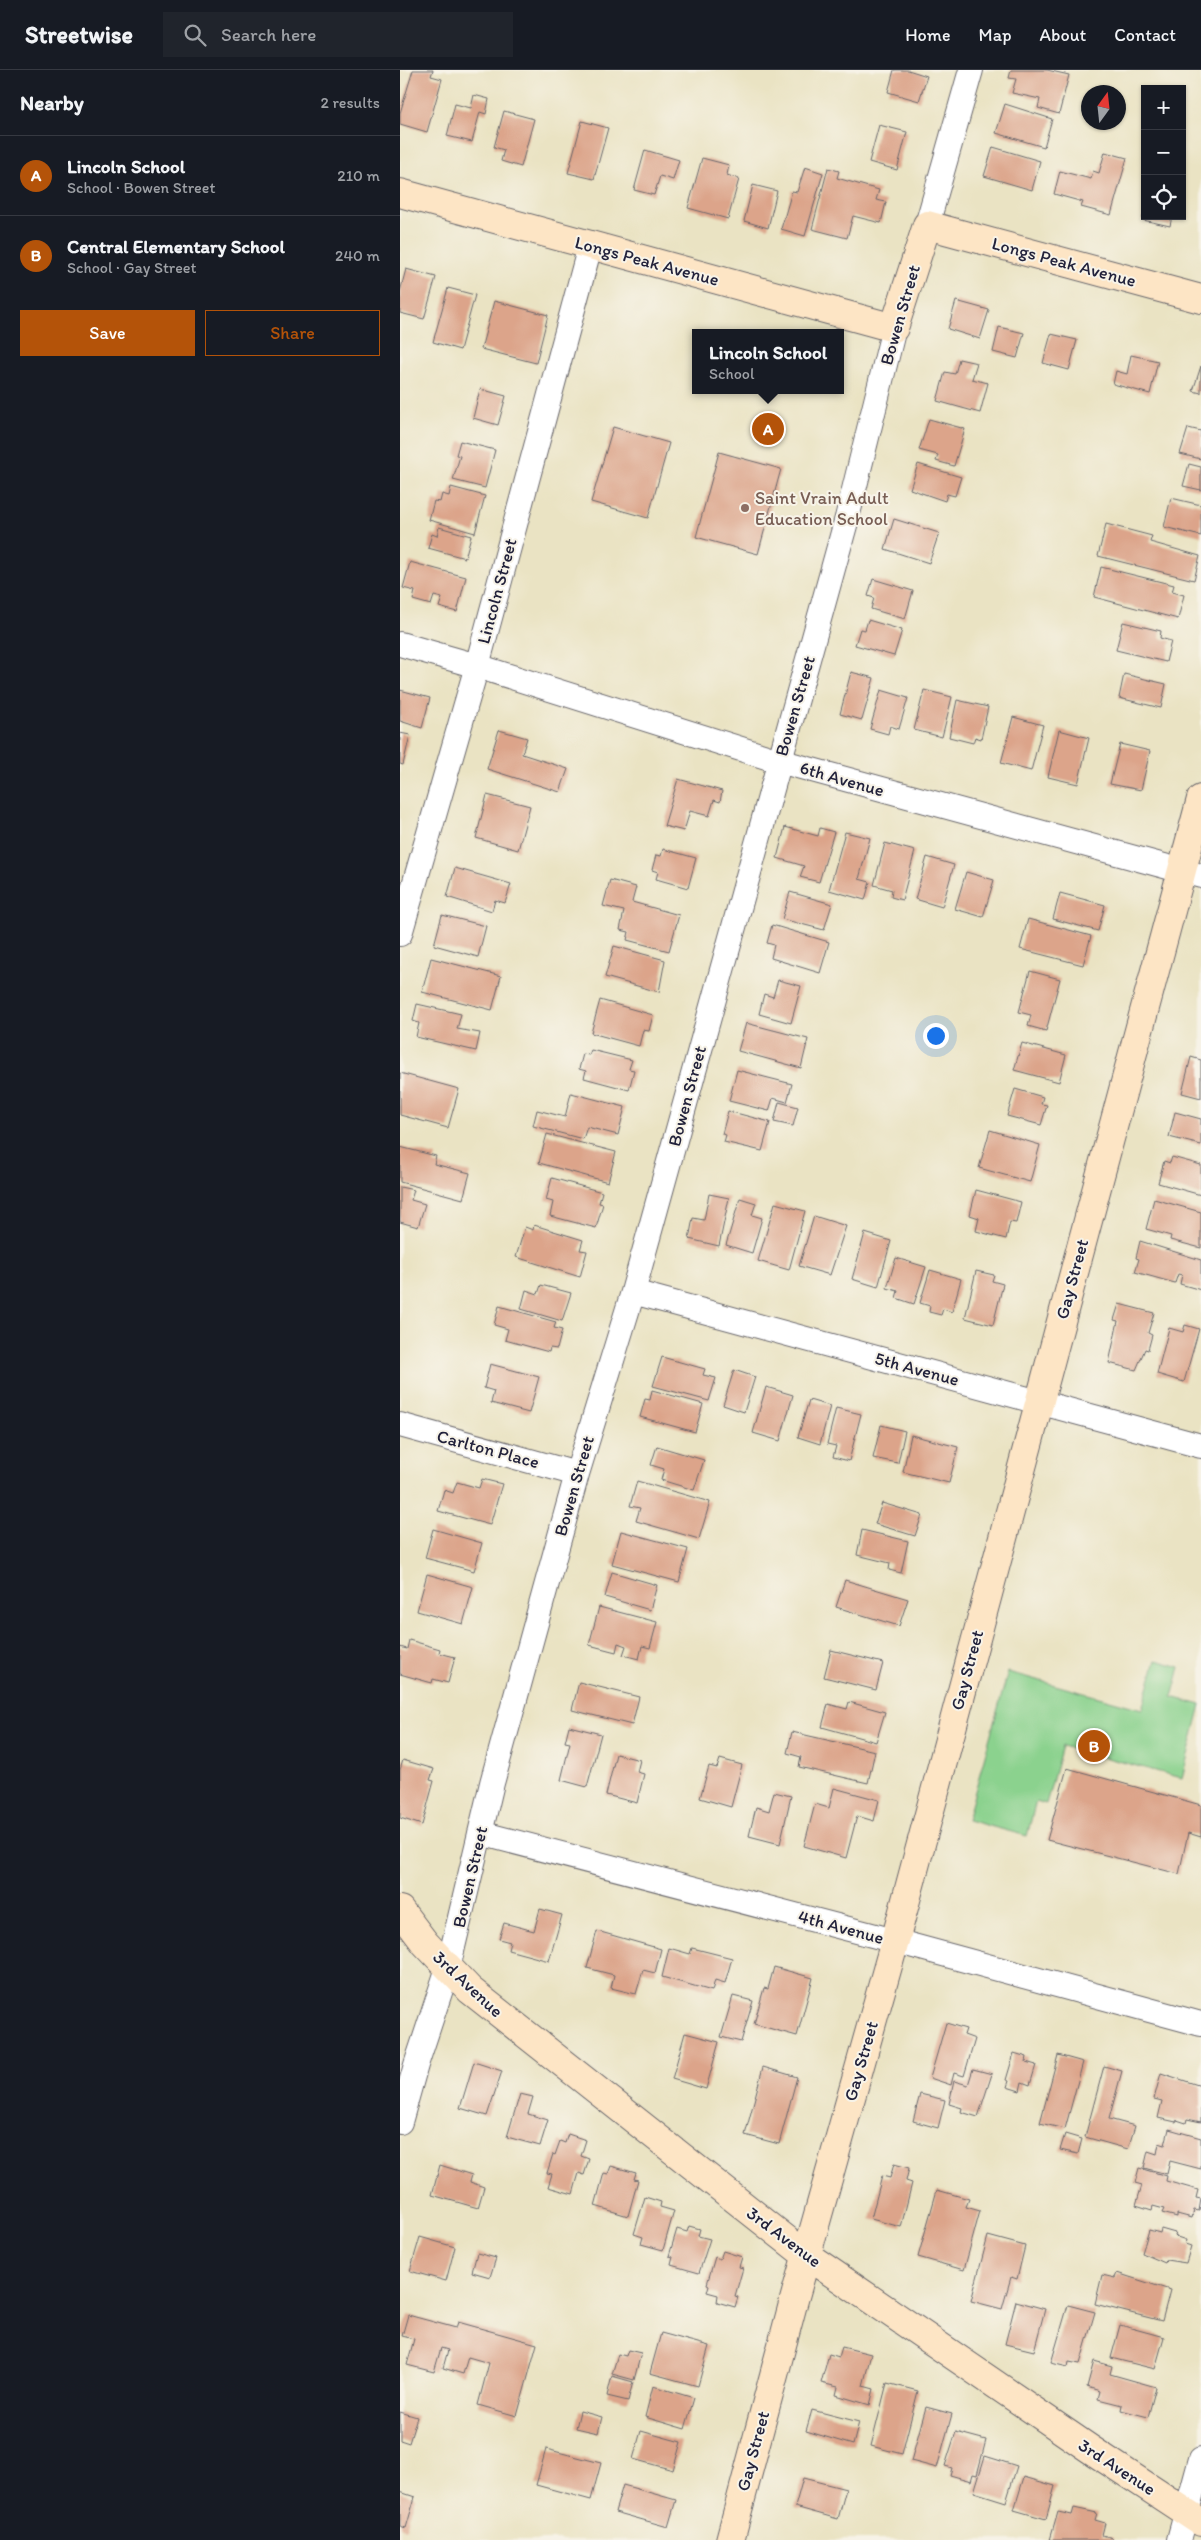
<!DOCTYPE html>
<html lang="en">
<head>
<meta charset="utf-8">
<style>
  body { margin:0; font-family:Itim,sans-serif; background:#20242c; color:#f1f3f6 }
  .controls { position:absolute; right:15px; top:15px; display:grid; overflow:hidden; border-radius:0px; box-shadow:0 1px 4px #0004 }
  .controls button { width:45px; height:45px; display:grid; place-items:center; padding:0; border:0; border-bottom:1px solid #363941; background:#171b24; color:#f1f3f6; font:25px sans-serif }
  .compass { position:absolute; left:681px; top:15px; width:45px; height:45px; border-radius:50%; background:#171b24; box-shadow:0 1px 4px #0004; rotate:15deg }
  .you { position:absolute; left:535px; top:965px; width:18px; height:18px; margin:-12px; border:4px solid #fff; border-radius:50%; background:#1a73e8; box-shadow:0 0 0 8px #1a73e833 }
  .badge { display:grid; place-items:center; width:32px; height:32px; border-radius:50%; background:#b45309; color:#fff; font-size:16px; font-weight:700 }
  .pin { position:absolute; translate:-50% -50%; border:2px solid #fff; box-shadow:0 1px 5px #0006 }
  .popup { position:absolute; left:292px; top:259px; width:152px; height:65px; box-sizing:border-box; display:grid; place-content:center; border-radius:0px; background:#171b24; filter:drop-shadow(0 1px 4px #0005); font-size:16px; white-space:nowrap; color:#9ea1a6 }
  .popup b { font-size:19px; color:#f1f3f6 }
  .popup::after { content:''; position:absolute; left:50%; top:100%; margin-left:-10px; border:10px solid transparent; border-top-color:#171b24 }
  .list { margin:0; padding:0; list-style:none }
  h2 { display:flex; justify-content:space-between; align-items:center; height:65px; margin:0; padding:0 20px; font-size:21px }
  h2 small { font-size:16px; font-weight:400; color:#9ea1a6 }
  .list li { display:grid; grid-template-columns:32px 1fr auto; gap:15px; align-items:center; box-sizing:border-box; height:80px; padding:0 20px; border-top:1px solid #363941 }
  .list b { display:block; font-size:19px; white-space:nowrap }
  .list p { margin:0; font-size:16px; white-space:nowrap; color:#9ea1a6 }
  .list em { font-size:16px; font-style:normal; color:#9ea1a6 }
  .actions { display:flex; gap:10px; padding:15px 20px }
  .actions a { flex:1; padding:11px 0; border:1px solid #b45309; border-radius:0px; text-align:center; font-size:18px; color:#b45309 }
  .actions .main { background:#b45309; color:#fff }
  .icon { flex:none; width:28px; height:28px; fill:none; stroke:currentColor; stroke-width:2; stroke-linecap:round; stroke-linejoin:round }
  .map { position:relative; flex:none; width:801px; height:2470px; overflow:hidden }
  header { display:flex; align-items:center; gap:30px; box-sizing:border-box; height:70px; padding:0 25px; background:#171b24; border-bottom:1px solid #363941 }
  header strong { font-size:24px }
  nav { display:flex; gap:28px; margin-inline-start:auto; font-size:18px }
  .search { width:350px; height:45px; background:#20242c; display:flex; align-items:center; gap:12px; box-sizing:border-box; padding:0 18px; border-radius:0px; color:#9ea1a6; font-size:19px }
  main { display:flex }
  aside { flex:1; background:#171b24 }
  .map>svg:first-child { display:block }
  .green { fill:#8bd28e; stroke:#567a64 }
  .building { fill:#dca48a }
  .lines { fill:none; stroke-linecap:round; stroke-linejoin:round }
  .street-casing { stroke:#68666b; stroke-width:26 }
  .secondary-casing { stroke:#68666b; stroke-width:30 }
  .street { stroke:#fff; stroke-width:24 }
  .secondary { stroke:#fde5c5; stroke-width:28 }
  .education-dot { fill:#8d6e63; stroke:#f7f3e8; stroke-width:2 }
  .labels { text-anchor:middle; stroke-width:4; stroke-linejoin:round; paint-order:stroke }
  .street-label { font-size:18px; fill:#22223b; stroke:#f7f3e8 }
  .education-label { font-size:18px; fill:#785e54; stroke:#f7f3e8; text-anchor:start }
</style>
</head>
<body>
<header>
<strong>Streetwise</strong>
<div class="search"><svg class="icon" aria-label="search" viewBox="0 0 24 24"><circle cx="10" cy="10" r="6"/><path d="M15 15l6 6"/></svg>Search here</div>
<nav><a>Home</a><a>Map</a><a>About</a><a>Contact</a></nav>
</header>
<main>
<aside>
<h2>Nearby<small>2 results</small></h2>
<ul class="list">
<li><span class="badge">A</span><div><b>Lincoln School</b><p>School · Bowen Street</p></div><em>210 m</em></li>
<li><span class="badge">B</span><div><b>Central Elementary School</b><p>School · Gay Street</p></div><em>240 m</em></li>
</ul>
<div class="actions"><a class="main">Save</a><a>Share</a></div>
</aside>
<div class="map">
<svg width="801" height="2470" viewBox="0 0 801 2470">
  <rect width="100%" height="100%" fill="#f7f3e8"/>
  <filter id="ink" filterUnits="userSpaceOnUse"><feTurbulence type="fractalNoise" baseFrequency=".02" numOctaves="2"/><feDisplacementMap in="SourceGraphic" scale="10" xChannelSelector="R" yChannelSelector="G"/><feConvolveMatrix kernelMatrix="1 2 1 2 8 2 1 2 1" color-interpolation-filters="sRGB"/></filter>
  <filter id="wash" filterUnits="userSpaceOnUse"><feTurbulence type="fractalNoise" baseFrequency=".0096" numOctaves="4" result="noise"/><feDisplacementMap in="SourceGraphic" scale="20" xChannelSelector="R" yChannelSelector="G"/><feGaussianBlur stdDeviation="1.12" result="paint"/><feColorMatrix in="noise" values="0 0 0 0 0 0 0 0 0 0 0 0 0 0 0 0 0 1.4 0 .05"/><feComposite in="paint" operator="in"/></filter>
  <g filter="url(#wash)">
    <rect width="100%" height="100%" fill="#eae3c3"/>
    <!-- green -->
    <path class="green" d="M756 1590 780 1597 772 1627 801 1635 782 1708 662 1676 646 1734 636 1731 627 1766 567 1750 608 1602 742 1639Z"/>
    <g id="blocks">
      <!-- building -->
      <path class="building" d="M13 0H33L31 6 42 9 27 62 0 54V43Z
        M494 0H508L527 6 519 31 488 22Z
        M611 0H647L669 5 659 44 638 38 640 29 612 23 616 9 609 8Z
        M74 25 89 29 86 44 80 42 72 72 47 66 55 34 71 38Z
        M605 34 652 49 644 77 596 63Z
        M104 41 134 49 121 97 101 91 104 80 94 77Z
        M182 51 208 58 194 109 168 103Z
        M479 55 507 62 497 100 469 92Z
        M593 77 640 91 632 120 584 106Z
        M245 80 279 90 273 110 260 106 254 125 234 120Z
        M705 82 727 88 711 145 681 137 683 132 654 124 660 101 691 109 693 101 699 103Z
        M302 88 329 95 327 105 339 109 328 149 288 138Z
        M405 97 423 103 405 166 381 159 392 121 397 122Z
        M428 98 439 101 437 108 479 120 476 130 486 132 481 153 453 146 447 168 412 159Z
        M353 115 377 121 368 158 344 151Z
        M743 146H772L770 156 743 150Z
        M6 199 36 207 24 249 0 243V222Z
        M48 218 75 225 60 280 33 272Z
        M94 231 148 245 136 293 81 279Z
        M556 231 589 240 580 269 548 259Z
        M599 257 624 263 617 288 593 282Z
        M651 264 677 270 669 300 643 293Z
        M731 285 758 291 750 324 713 314 716 301 727 304Z
        M559 289 577 293 572 309 588 313 580 343 537 331 545 302 555 304Z
        M801 296V323L793 321Z
        M80 319 106 326 98 355 73 348Z
        M529 349 565 359 554 396 536 391 538 385 519 380Z
        M213 357 269 373 248 448 191 432Z
        M788 358 801 361V389L780 384Z
        M60 371 95 380 85 418 53 410 60 386 56 385Z
        M319 382 381 399 358 484 296 467Z
        M518 394 561 407 555 426 547 424 545 431 510 419Z
        M789 394 801 397V420L783 416Z
        M51 417 85 426 75 463 29 450 34 431 40 432 42 424 49 426Z
        M771 428 801 435V466L764 457Z
        M494 449 539 463 529 493 485 479Z
        M706 454 752 466 750 472 800 486 794 510 698 486Z
        M39 457 71 466 65 488 28 478 32 464 37 466Z
        M10 492 66 507 57 542 39 537 42 528 34 526 31 535 13 530 15 521 3 518Z
        M701 497 774 515 772 522 784 525 778 549 694 527Z
        M473 509 513 521 505 549 471 539 474 528 468 526Z
        M468 550 502 560 494 586 455 575 460 559 465 560Z
        M723 552 761 561 760 568 771 571 766 592 716 580Z
        M451 602 474 608 462 650 440 644Z
        M724 604 766 614 761 638 719 628Z
        M0 620 30 628 22 658 0 651Z
        M481 620 508 628 499 659 490 656 488 664 470 659Z
        M524 620 552 627 542 667 514 660Z
        M557 630 588 637 581 669 575 667 573 673 549 667Z
        M613 647 643 655 631 701 601 693Z
        M99 660 127 668 122 684 168 699 160 722 87 699Z
        M659 660 689 668 678 714 648 707Z
        M0 663 10 665 3 695 0 694Z
        M720 674 750 681 741 720 710 714Z
        M278 709 322 721 320 732 314 730 309 746 290 741 284 761 264 756Z
        M87 725 130 736 118 780 76 768Z
        M385 757 418 766 420 758 434 762 419 812 400 807 404 796 377 788Z
        M445 762 470 768 459 809 470 812 465 830 429 820Z
        M485 773 515 781 502 830 491 827 492 820 474 815Z
        M263 779 296 788 288 818 256 809 258 802 252 800 256 785 261 786Z
        M527 787 554 795 542 837 515 829Z
        M55 798 111 814 105 833 95 830 92 841 47 827Z
        M566 802 594 810 583 847 555 839Z
        M210 810 236 817 232 832 279 845 269 881 227 870 229 862 220 860 224 841 203 836Z
        M390 822 432 834 424 860 382 849Z
        M660 823 705 835 698 861 653 849Z
        M42 845 86 856 78 887 34 875Z
        M628 849 691 866 683 895 620 879Z
        M372 855 429 872 420 903 371 888 374 875 367 873Z
        M214 876 265 890 259 922 205 907Z
        M31 888 101 906 92 940 22 922Z
        M630 901 660 909 646 961 628 956 631 945 619 942Z
        M378 910 401 916 391 953 359 944 364 924 373 927Z
        M200 930 253 945 249 961 243 960 239 976 191 963Z
        M17 934 61 944 57 959 80 963 76 981 16 967 19 953 13 951Z
        M346 953 408 969 401 998 338 981Z
        M622 973 666 985 659 1012 614 1000Z
        M191 980 232 990 229 999 234 1000 229 1020 184 1008 186 1001 179 999 183 984 189 985Z
        M791 987 801 990V1028L782 1023Z
        M337 1000 392 1014 387 1032 373 1028 369 1041 329 1031Z
        M0 1003 59 1019 48 1058 0 1045Z
        M615 1019 643 1027 641 1034 647 1035 641 1055 607 1046Z
        M171 1023 225 1037 218 1065 187 1057 183 1069 133 1056 137 1040 165 1047Z
        M379 1032 398 1037 393 1056 374 1052Z
        M328 1041 370 1052 362 1081 324 1072 326 1065 322 1064Z
        M775 1042 801 1049V1075L769 1067Z
        M590 1060 640 1075 630 1112 579 1098Z
        M147 1064 216 1082 208 1112 139 1093Z
        M0 1077 36 1086 34 1094 70 1103 63 1129 0 1112Z
        M772 1087 801 1095V1125L758 1113 764 1091 770 1093Z
        M152 1108 202 1122 199 1133 203 1134 196 1158 150 1146 153 1132 146 1130Z
        M0 1117 14 1120 11 1130 25 1134 18 1157 0 1152Z
        M576 1120 621 1132 616 1153 610 1152 606 1169 576 1161 579 1148 570 1145Z
        M309 1124 329 1128 319 1176 289 1169 293 1148 304 1150Z
        M340 1128 356 1133 352 1145 362 1148 352 1183 326 1175Z
        M754 1129 801 1142V1178L770 1170 771 1166 746 1159Z
        M375 1133 405 1141 389 1200 358 1191Z
        M414 1146 446 1156 430 1205 399 1196Z
        M134 1155 183 1170 180 1180 187 1181 180 1207 116 1187 125 1157 133 1160Z
        M465 1163 491 1171 478 1217 452 1209Z
        M740 1171 801 1190V1220L780 1214 782 1205 778 1204 775 1213 735 1202 739 1189 736 1188Z
        M496 1188 526 1197 514 1234 496 1228 498 1221 487 1218Z
        M530 1200 561 1209 552 1242 543 1239 541 1245 529 1242 530 1236 520 1233Z
        M576 1201 594 1205 592 1211 603 1214 593 1255 565 1248Z
        M141 1215 171 1223 162 1251 121 1239 126 1220 138 1224Z
        M719 1234 754 1243 748 1263 752 1265 748 1280 745 1279 736 1300 709 1293 718 1251 714 1250Z
        M99 1236 156 1252 154 1258 162 1260 157 1279 150 1278 149 1282 105 1270 108 1259 94 1255Z
        M785 1255 799 1259 784 1312 757 1304 769 1258 783 1262Z
        M262 1287 305 1299 303 1305 316 1308 309 1331 253 1316Z
        M90 1294 139 1307 129 1343 91 1333 94 1321 84 1318Z
        M334 1300 355 1307 344 1342 323 1335Z
        M366 1317 393 1325 380 1371 353 1363Z
        M252 1320 303 1334 295 1362 240 1347 245 1329 250 1330Z
        M409 1330 430 1336 420 1374 398 1367Z
        M436 1338 461 1344 449 1391 433 1387 436 1376 427 1374Z
        M481 1355 505 1361 498 1393 473 1388Z
        M511 1365 558 1377 549 1413 503 1402Z
        M257 1376 304 1390 294 1420 261 1410 264 1399 251 1395Z
        M82 1409 102 1414 90 1455 38 1441 44 1420 53 1423 57 1412 79 1418Z
        M237 1411 310 1432 299 1469 236 1451 240 1438 230 1436Z
        M482 1433 522 1445 515 1466 475 1454Z
        M33 1459 82 1473 74 1501 25 1488Z
        M462 1460 508 1471 501 1503 489 1500 490 1493 457 1485Z
        M221 1461 288 1479 279 1512 212 1494Z
        M212 1502 257 1515 250 1540 205 1527Z
        M27 1504 73 1517 63 1554 17 1541Z
        M445 1510 508 1529 499 1556 436 1537Z
        M199 1537 257 1552 250 1578 242 1576 239 1589 223 1585 226 1576 218 1573 216 1582 189 1575Z
        M9 1570 40 1579 39 1583 55 1587 48 1613 33 1609 32 1613 0 1604V1577L7 1579Z
        M431 1580 483 1593 476 1620 424 1607Z
        M179 1612 239 1627 232 1655 172 1640Z
        M449 1632 485 1642 476 1672 422 1657 428 1634 447 1639Z
        M169 1656 201 1664 187 1717 161 1710 170 1673 165 1672Z
        M392 1662 475 1681 468 1713 399 1697 401 1687 387 1683Z
        M216 1684 240 1690 237 1702 244 1704 237 1733 206 1725Z
        M320 1689 342 1695 331 1737 300 1728 309 1696 317 1698Z
        M3 1690 34 1699 30 1710 34 1711 22 1755 0 1748V1700Z
        M667 1698 801 1735V1767L788 1763 779 1804 647 1770Z
        M434 1718 479 1730 474 1751 457 1746 446 1788 404 1776 415 1734 429 1738Z
        M374 1722 391 1726 380 1774 349 1766 356 1737 369 1741Z
        M140 1839 162 1845 149 1891 108 1880 110 1872 99 1869 104 1853 134 1861Z
        M197 1861 261 1879 255 1903 243 1900 236 1924 211 1918 214 1905 187 1898Z
        M269 1878 290 1884 292 1878 332 1888 325 1913 315 1910 312 1921 262 1907Z
        M374 1897 413 1908 397 1966 354 1954 364 1918 368 1919Z
        M333 1926 353 1931 341 1972 321 1967Z
        M546 1953 566 1959 564 1965 575 1969 564 2006 554 2003 551 2015 530 2008Z
        M285 1963 319 1972 306 2019 272 2009Z
        M614 1983 627 1987 626 1992 636 1995 630 2015 622 2012 620 2021 607 2017 609 2011 606 2010Z
        M658 1985 683 1992 665 2059 640 2053Z
        M74 1992 102 2001 87 2046 60 2038Z
        M704 1996 722 2001 709 2049 735 2056 728 2079 685 2067Z
        M363 1997 397 2007 379 2074 345 2065Z
        M573 1999 592 2004 578 2047 561 2042 562 2038 549 2034 554 2011 568 2015Z
        M761 2003 801 2016V2052L787 2049 786 2053 777 2050 776 2052 758 2048 762 2031 754 2029Z
        M120 2024 133 2027 128 2044 148 2050 140 2076 107 2067Z
        M520 2024 545 2030 538 2058 513 2051Z
        M769 2059 801 2068V2099L770 2091 767 2104 744 2098 748 2081 757 2084 759 2073 765 2075Z
        M168 2064 186 2070 181 2086 189 2089 184 2105 179 2103 173 2124 148 2117 152 2104 147 2103 153 2084 155 2085 160 2071 165 2073Z
        M665 2064 682 2069 678 2084 660 2080Z
        M494 2094 509 2098 506 2111 512 2113 501 2157 471 2149 482 2106 490 2108Z
        M40 2095 72 2105 70 2112 84 2117 78 2138 32 2125Z
        M211 2096 236 2103 234 2109 238 2110 228 2146 195 2136 204 2103 208 2104Z
        M739 2098 767 2106 766 2111 798 2120 796 2128 801 2129 799 2141 794 2140 792 2148 777 2144V2147L762 2143 764 2139 753 2136 752 2140 736 2135 742 2115 735 2113Z
        M537 2120 569 2129 566 2137 580 2141 564 2200 518 2187Z
        M245 2127 261 2132 260 2137 274 2141 263 2180 241 2174 243 2167 234 2164Z
        M289 2156 300 2159 298 2166 310 2169 299 2203 271 2195 273 2187 269 2186 277 2159 287 2162Z
        M761 2159 775 2163 774 2166 786 2170 785 2174 791 2176 786 2193 766 2190 765 2193 742 2183 749 2160 760 2163Z
        M588 2166 625 2176 617 2209 611 2207 602 2239 571 2231Z
        M20 2167 55 2177 46 2211 10 2201Z
        M323 2181 342 2187 339 2197 343 2198 335 2226 338 2227 335 2237 317 2232 318 2225 307 2222 309 2215 307 2214 315 2187 320 2189Z
        M77 2183 96 2188 90 2207 72 2202Z
        M717 2203 770 2220 762 2251 695 2234 702 2205 715 2208Z
        M616 2231 645 2239 634 2281 605 2274Z
        M668 2235 695 2242 680 2294 669 2292 668 2297 651 2293Z
        M8 2245 56 2258 58 2252 137 2274 117 2346 78 2335 89 2293 68 2287 63 2304 43 2298 48 2280 41 2278 34 2302 7 2295 14 2269 2 2266Z
        M720 2255 764 2267 755 2299 711 2288Z
        M261 2263 309 2276 298 2316 250 2303Z
        M442 2277 471 2284 463 2316 474 2319 470 2335 436 2325 438 2317 421 2313 429 2284 439 2287Z
        M228 2280 241 2283 234 2310 212 2304 218 2284 226 2286Z
        M694 2291 712 2296 710 2304 756 2317 748 2347 721 2340 722 2335 698 2329 700 2321 687 2317Z
        M212 2306 233 2312 228 2331 207 2326Z
        M487 2313 518 2321 502 2384 471 2376Z
        M253 2316 294 2328 285 2359 245 2347Z
        M526 2337 552 2344 537 2398 511 2391Z
        M412 2340 459 2352 453 2375 406 2361Z
        M180 2341 202 2347 198 2363 176 2358Z
        M0 2342 17 2347 9 2373 0 2370Z
        M241 2361 281 2372 273 2400 233 2389Z
        M556 2362 586 2370 577 2405 573 2404 571 2411 550 2405 552 2398 545 2396Z
        M146 2379 201 2393 191 2430 136 2415Z
        M585 2386 617 2396 606 2432 574 2422Z
        M624 2407 655 2416 646 2449 614 2440Z
        M403 2408 446 2419 438 2449 395 2437Z
        M223 2415 276 2430 268 2457 215 2442Z
        M0 2422 15 2427 6 2458 0 2456Z
        M674 2438 697 2443 695 2450 705 2453 702 2465 713 2468 712 2470H650L658 2442 672 2445Z"/>
    </g>
  </g>
  <g filter="url(#ink)">
    <use href="#blocks" fill-opacity="0" stroke="#68666b" stroke-width="1"/>
    <g class="lines">
      <!-- street casing -->
      <g class="street-casing">
        <path id="street" d="M527 155 571 0
          M0 574 77 596 379 691 801 806
          M0 864 77 596 190 176
          M233 1222 801 1376
          M0 1355 177 1404
          M80 1763 495 1871 801 1954
          M0 2052 16 1995 48 1898 92 1713 177 1404 233 1222 447 448 494 258
          M779 2470 801 2389"/>
      </g>
      <!-- secondary casing -->
      <g class="secondary-casing">
        <path id="secondary" d="M0 123 494 258 527 155 801 229
          M0 1840 25 1873 70 1920 406 2185 690 2379 801 2452
          M330 2470 394 2230 495 1871 801 729"/>
      </g>
      <!-- street -->
      <use href="#street" class="street"/>
      <!-- secondary -->
      <use href="#secondary" class="secondary"/>
    </g>
  </g>
  <!-- markers -->
  <circle class="education-dot" cx="345" cy="438" r="5"/>
  <g class="labels">
    <!-- street labels -->
    <g class="street-label">
      <text transform="translate(247 191) rotate(15)" y="6">Longs Peak Avenue</text>
      <text transform="translate(664 192) rotate(15)" y="6">Longs Peak Avenue</text>
      <text transform="translate(500 245) rotate(-74)" y="6">Bowen Street</text>
      <text transform="translate(97 521) rotate(-75)" y="6">Lincoln Street</text>
      <text transform="translate(395 636) rotate(-74)" y="6">Bowen Street</text>
      <text transform="translate(442 709) rotate(16)" y="6">6th Avenue</text>
      <text transform="translate(287 1026) rotate(-75)" y="6">Bowen Street</text>
      <text transform="translate(672 1209) rotate(-75)" y="6">Gay Street</text>
      <text transform="translate(517 1299) rotate(15)" y="6">5th Avenue</text>
      <text transform="translate(88 1379) rotate(15)" y="6">Carlton Place</text>
      <text transform="translate(174 1416) rotate(-74)" y="6">Bowen Street</text>
      <text transform="translate(567 1600) rotate(-75)" y="6">Gay Street</text>
      <text transform="translate(70 1807) rotate(-77)" y="6">Bowen Street</text>
      <text transform="translate(441 1857) rotate(15)" y="6">4th Avenue</text>
      <text transform="translate(68 1914) rotate(43)" y="6">3rd Avenue</text>
      <text transform="translate(461 1991) rotate(-74)" y="6">Gay Street</text>
      <text transform="translate(384 2167) rotate(37)" y="6">3rd Avenue</text>
      <text transform="translate(353 2381) rotate(-75)" y="6">Gay Street</text>
      <text transform="translate(717 2397) rotate(33)" y="6">3rd Avenue</text>
    </g>
    <!-- education labels -->
    <g class="education-label">
      <text x="355" y="434">Saint Vrain Adult<tspan x="355" dy="21">Education School</tspan></text>
    </g>
  </g>
</svg>
<div class="controls">
<button>+</button>
<button>−</button>
<button><svg class="icon" aria-label="locate" viewBox="0 0 24 24"><circle cx="12" cy="12" r="6"/><path d="M12 2v4M12 18v4M2 12h4M18 12h4"/></svg></button>
</div>
<svg class="compass" viewBox="-18 -18 36 36"><path d="M0-13l5 13h-10z" fill="#e53935"/><path d="M0 13l5-13h-10z" fill="#9ea1a6"/></svg>
<div class="you"></div>
<div class="pin badge" style="left:368px;top:359px">A</div>
<div class="popup"><b>Lincoln School</b>School</div>
<div class="pin badge" style="left:694px;top:1676px">B</div>
</div>
</main>
</body>
</html>
